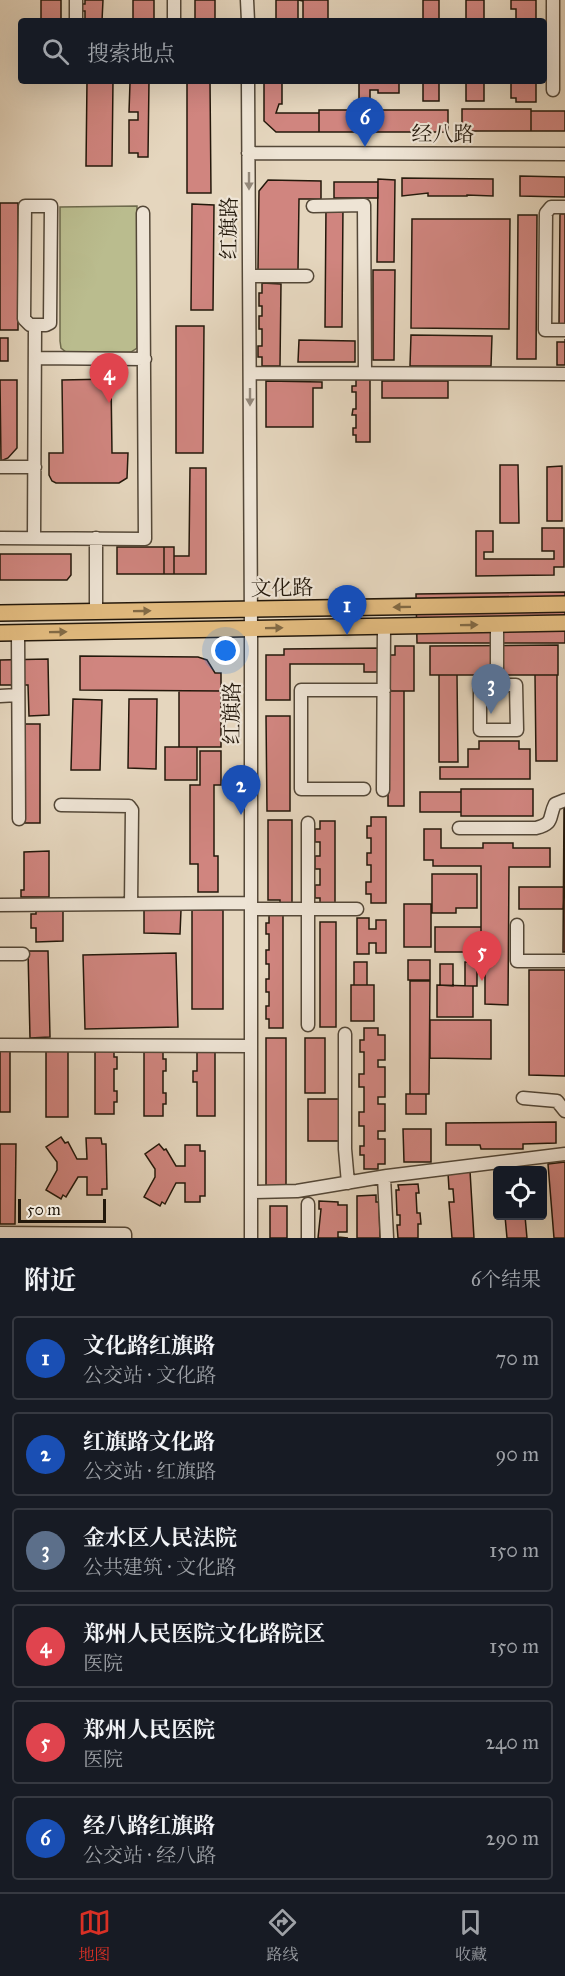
<!DOCTYPE html>
<html lang="zh">
<head>
<meta charset="utf-8">
<style>
  body { margin:0; font-family:"IM FELL Great Primer","Noto Serif SC",serif; background:#242831; color:#f1f3f6 }
  .controls { position:absolute; right:18px; bottom:18px; display:grid; overflow:hidden; border-radius:6px; box-shadow:0 6px 24px #0002 }
  .controls button { width:54px; height:54px; display:grid; place-items:center; padding:0; border:0; border-bottom:2px solid #363941; background:#171b24; color:#f1f3f6; font:30px sans-serif }
  .scale { position:absolute; left:18px; bottom:15px; width:88px; box-sizing:border-box; padding-left:6px; border:3px solid #23180b; border-top:0; font-size:16px; line-height:21px; white-space:nowrap; color:#23180b; -webkit-text-stroke:4px #eee4d5; paint-order:stroke }
  .you { position:absolute; left:226px; top:651px; width:21px; height:21px; margin:-15px; border:4px solid #fff; border-radius:50%; background:#1a73e8; box-shadow:0 0 0 9px #1a73e833 }
  .badge { display:grid; place-items:center; width:39px; height:39px; border-radius:50%; background:#d93025; color:#fff; font-size:20px; font-weight:700 }
  .pin { position:absolute; translate:-50% -50px; filter:drop-shadow(0 2px 3px #0008) }
  .pin::after { content:''; position:absolute; top:32px; width:21px; height:18px; background:inherit; clip-path:polygon(0 0,100% 0,50% 100%) }
  .list { margin:0; padding:0; list-style:none }
  h2 { display:flex; justify-content:space-between; align-items:center; height:78px; margin:0; padding:0 24px; font-size:26px }
  h2 small { font-size:20px; font-weight:400; color:#9ea1a6 }
  .list li { display:grid; grid-template-columns:39px 1fr auto; gap:18px; align-items:center; box-sizing:border-box; height:84px; margin:0 12px 12px; padding:0 12px; border:2px solid #363941; border-radius:6px }
  .list b { display:block; font-size:22px; white-space:nowrap }
  .list p { margin:0; font-size:20px; white-space:nowrap; color:#9ea1a6 }
  .list em { font-size:20px; font-style:normal; color:#9ea1a6 }
  .icon { flex:none; width:33px; height:33px; fill:none; stroke:currentColor; stroke-width:2; stroke-linecap:round; stroke-linejoin:round }
  .map { position:relative; flex:none; width:565px; height:1238px; overflow:hidden }
  .search { position:absolute; background:#171b24; box-shadow:0 6px 24px #0002; left:18px; right:18px; top:18px; height:66px; display:flex; align-items:center; gap:15px; box-sizing:border-box; padding:0 21px; border-radius:6px; color:#9ea1a6; font-size:22px }
  .sheet { height:654px; background:#171b24 }
  nav { display:flex; justify-content:space-around; align-items:center; box-sizing:border-box; height:84px; border-top:2px solid #363941; background:#171b24; font-size:16px; color:#9ea1a6 }
  nav a { display:grid; justify-items:center; gap:3px }
  nav .on { color:#d93025 }
  .map>svg:first-child { display:block }
  .green { fill:#babc8e; stroke:#6e6a4c; stroke-width:1.5 }
  .building { fill:#d0857f; stroke:#23180b; stroke-width:1.5 }
  .lines { fill:none; stroke-linecap:round; stroke-linejoin:round }
  .minor-casing { stroke:#544838; stroke-width:15 }
  .major-casing { stroke:#23180b; stroke-width:18 }
  .minor { stroke:#eee4d5; stroke-width:12 }
  .major { stroke:#e2bb7f; stroke-width:15 }
  .oneway { fill:#93887a }
  .oneway2 { fill:#826a45 }
  .labels { text-anchor:middle; stroke-width:4.5; stroke-linejoin:round; paint-order:stroke }
  .street-label { font-size:21px; fill:#23180b; stroke:#eee4d5 }
</style>
</head>
<body>
<div class="map">
<svg width="565" height="1238" viewBox="0 0 565 1238">
  <rect width="100%" height="100%" fill="#e5d6be"/>
  <filter id="stains"><feTurbulence type="fractalNoise" baseFrequency=".00333" numOctaves="4"/><feColorMatrix values="0 0 0 0 .2 0 0 0 0 .09 0 0 0 0 .02 0 0 0 .5 -.17"/></filter>
  <radialGradient id="worn" r=".72"><stop offset=".6" stop-color="#630" stop-opacity="0"/><stop offset="1" stop-color="#630" stop-opacity=".3"/></radialGradient>
  <!-- green -->
  <path class="green" d="M137 206V348L131 352H66L61 348 60 341V207Z"/>
  <!-- building -->
  <path class="building" d="M41 0H61V21H41Z
    M85 0H103L102 21H85V11H82V4H85Z
    M133 0H154V21H133Z
    M195 0H215V21H195Z
    M276 0H298V21H276Z
    M298 0H328V21H303V1Z
    M423 0H439V21H423Z
    M466 0H484V21H466Z
    M511 0H536V21H511V19H516V9H511Z
    M87 81H113L112 166H86Z
    M139 81H149L148 157H138V153H129V120H138V112H129L130 83H139Z
    M187 81H210L211 193H187Z
    M264 81 282 82V104H279L276 113H319V132H276L264 121Z
    M365 81H399V93H378V90H370V99H359V82Z
    M423 81H439V101H423Z
    M466 81H484V101H466Z
    M511 81H536V102H516V98H511Z
    M462 109H531V131H462Z
    M319 110H448V132H319Z
    M531 111H565V131H531Z
    M520 176 565 177V197L520 196Z
    M402 178 493 179V196L467 195V196H428V193L402 196Z
    M378 179 395 180 394 262H377Z
    M268 180 321 181V199H299L298 270H258L259 191Z
    M334 182H378V198H334Z
    M0 203H18V330H0Z
    M192 204 214 205 213 310H191Z
    M326 207H343L342 327H325Z
    M560 214H565V324H559Z
    M518 215H537L536 359H517Z
    M412 219H510L509 329 411 328Z
    M373 270H395L394 360H373Z
    M262 283 281 284 280 366H262V357H258V346H262V329H259V316H262V306H259V293H262Z
    M176 326H204L203 453H176Z
    M411 335 492 336 491 366H410Z
    M0 338H8V361H0Z
    M565 339V365H557V342H565Z
    M299 340 355 341V362H298Z
    M356 377H370V442H356V435H353V428H356V415H352L353 409H356V392H352V386H356Z
    M111 379 112 453H128L127 478 119 483H56L52 481 49 475V453H63L62 380Z
    M0 380H17V448L8 458 1 461Z
    M266 381 322 382V388H313V427H266Z
    M382 381H448V398H382Z
    M500 465H518L519 523H500Z
    M562 466V521H547V467Z
    M190 468H206V574H174V556H189Z
    M542 528H564V567H554V575L476 576V531H493V552H484V559H554V551H542Z
    M117 547H164V574H117Z
    M164 547H174V574H164Z
    M0 554H71V575L67 580H0Z
    M565 592V643H417L416 594Z
    M558 645V675H430V646Z
    M395 646H414V691H388V655H395Z
    M381 648V672H364V664H290V700H266V655H284V649Z
    M80 656 198 657 207 660 215 673H221V691L80 690Z
    M48 659 49 715 29 716 28 685H0V660Z
    M439 675H457L458 762H439Z
    M535 675H557V761H536Z
    M179 691H221V747H179Z
    M388 691H404V806H388Z
    M73 699 102 700 100 770H71Z
    M129 699H157L156 769 128 768Z
    M266 716H290V811H267Z
    M24 724H40V823H24Z
    M479 741H519V749H530V779H440V767H468V749H479Z
    M165 747H197V780H165Z
    M200 751H221V785H214V856H218V892H198V864H190V785H200Z
    M461 789H533V816H461Z
    M420 792H461V812H420Z
    M564 808H565V952H563Z
    M371 817H386V903H371V894H366V882H371V865H367V853H371V838H367V826H371Z
    M268 820H292V904H280V900H268Z
    M320 821H335V906H320V898H315V885H320V869H315V856H320V842H315V829H320Z
    M424 829H441V848H483V843H513V848H550V867H509L508 1005 485 1004V944H481V866H433V860H424Z
    M49 851V897H21V890H24V852Z
    M432 874H477V908H456V913H432Z
    M519 887H564L563 909H519Z
    M404 904H431V947H404Z
    M63 908V941L36 942V928H31V914H36V909Z
    M144 910H181L180 934 144 933Z
    M192 910H223V1009H192Z
    M269 914H283V1028H269V1019H266V1006H269V992H266V979H269V964H266V950H269V934H266V923H269Z
    M357 918H369V929H376V920H386V953H376V943H369V954H357Z
    M320 922H336V1027H320Z
    M435 927H481V952H435Z
    M28 951H48L50 1037 30 1038Z
    M176 953 178 1027 85 1029 83 955Z
    M408 960H430V980H408Z
    M354 962H367V985H354Z
    M465 962H477V986H465Z
    M440 964H453V986L440 985Z
    M529 970H565V1076L529 1075Z
    M410 981H430L429 1094H410Z
    M351 985H374V1021H351Z
    M437 985 473 986V1017H437Z
    M430 1020H491V1059L430 1058Z
    M364 1028H378V1035H385V1060H378V1067H385V1097H378V1104H385V1131H378V1139H385V1164H378V1169H364V1155H360V1146H364V1126H359V1112H364V1087H359V1074H364V1052H360V1040H364Z
    M266 1038H286V1188H266Z
    M305 1038H325V1093H305Z
    M0 1048H10V1112H0Z
    M95 1049H114V1057H117V1069H114V1091H117V1102H114V1114H95Z
    M197 1049H215V1116H197V1082H193V1071H197Z
    M46 1050H68V1117H46Z
    M144 1051H163V1059H166V1071H163V1093H166V1104H163V1116H144Z
    M406 1094H426V1114H406Z
    M308 1099H341V1141H308Z
    M556 1122V1143L523 1144V1149H481L480 1145H446V1123Z
    M403 1129H431V1162H404Z
    M61 1137 65 1143 68 1142 77 1159H87L86 1138H101L102 1144H106L107 1189H102V1195H87V1177H78L66 1197 63 1195 61 1199 46 1190 57 1170V1162L46 1147Z
    M0 1144H16L15 1224H0Z
    M159 1144 164 1150 166 1149 176 1166H185V1145H200V1151H205V1196H200V1202H185V1183H176L165 1204 162 1202 160 1206 144 1197 155 1177V1169L145 1154Z
    M565 1162V1238H554L548 1164Z
    M470 1171 474 1238H452L449 1202H454L453 1189H449L448 1173Z
    M418 1184 419 1193H416L417 1213H420L421 1224H418V1238H398L397 1225H400V1215H397L396 1190H399L398 1185Z
    M376 1195V1202H379L380 1238H357V1196Z
    M319 1201 338 1202V1205H347V1232H338V1237L348 1238H318L321 1209H319Z
    M270 1206H287V1238H270Z
    M505 1216H525L527 1238H507Z"/>
  <g class="lines">
    <!-- minor casing -->
    <g class="minor-casing">
      <path id="minor" d="M76 0V21
        M174 0V21
        M247 0 248 21
        M248 81 251 628V1238
        M553 90V0
        M248 153 565 154
        M313 206 364 205 365 373
        M565 207H551L546 213 545 330H565
        M249 276H307
        M35 358 145 359
        M250 373 565 374
        M0 467H35
        M0 538 145 539 143 213
        M34 538 35 325H46L50 323 51 206H25L24 319 30 325H35
        M96 612V538
        M497 624V685
        M18 632 19 819
        M480 685H516L517 730H480Z
        M0 696 18 695
        M364 789H301V690H384
        M383 790 384 626
        M61 805 129 806 132 810 131 904
        M308 823V1025
        M459 828H536C555 823 548 818 555 804L565 800
        M0 905 251 903
        M251 909H357
        M517 925V961H565
        M0 954H23
        M345 1034V1149L348 1183
        M0 1045 251 1046
        M523 1098 557 1101 565 1111
        M384 1177 387 1238
        M251 1192 297 1191 387 1176 565 1154
        M308 1204V1238
        M0 1233 125 1234V1238"/>
    </g>
    <!-- major casing -->
    <g class="major-casing">
      <path id="major" d="M0 613 565 604
        M0 633 565 623"/>
    </g>
    <!-- minor -->
    <use href="#minor" class="minor"/>
    <!-- major -->
    <use href="#major" class="major"/>
  </g>
  <!-- one-way arrows -->
  <defs><path id="oneway-solid" d="M-6-.8H1V-3.2L6.5 0L1 3.2V.8H-6Z" transform="scale(1.5)"/></defs>
  <g class="oneway">
    <use href="#oneway-solid" transform="translate(249 181) rotate(90)"/>
    <use href="#oneway-solid" transform="translate(250 397) rotate(90)"/>
  </g>
  <g class="oneway2">
    <use href="#oneway-solid" transform="translate(402 607) rotate(179)"/>
    <use href="#oneway-solid" transform="translate(142 611) rotate(-1)"/>
    <use href="#oneway-solid" transform="translate(469 625) rotate(-1)"/>
    <use href="#oneway-solid" transform="translate(274 628) rotate(-1)"/>
    <use href="#oneway-solid" transform="translate(58 632) rotate(-1)"/>
  </g>
  <g class="labels">
    <!-- street labels -->
    <g class="street-label">
      <text x="443" y="141">经八路</text>
      <text transform="translate(229 228) rotate(-90)" y="7">红旗路</text>
      <text transform="translate(282 588) rotate(-1)" y="7">文化路</text>
      <text transform="translate(232 713) rotate(-90)" y="7">红旗路</text>
    </g>
  </g>
  <rect width="100%" height="100%" filter="url(#stains)"/>
  <rect width="100%" height="100%" fill="url(#worn)"/>
</svg>
<div class="controls">
<button><svg class="icon" aria-label="locate" viewBox="0 0 24 24"><circle cx="12" cy="12" r="6"/><path d="M12 2v4M12 18v4M2 12h4M18 12h4"/></svg></button>
</div>
<div class="scale">50 m</div>
<div class="you"></div>
<div class="pin badge" style="left:347px;top:635px;background:#1a4fb4">1</div>
<div class="pin badge" style="left:241px;top:815px;background:#1a4fb4">2</div>
<div class="pin badge" style="left:491px;top:714px;background:#5c6f8a">3</div>
<div class="pin badge" style="left:109px;top:403px;background:#e0444e">4</div>
<div class="pin badge" style="left:482px;top:981px;background:#e0444e">5</div>
<div class="pin badge" style="left:365px;top:147px;background:#1a4fb4">6</div>
<div class="search"><svg class="icon" aria-label="search" viewBox="0 0 24 24"><circle cx="10" cy="10" r="6"/><path d="M15 15l6 6"/></svg>搜索地点</div>
</div>
<section class="sheet">
<h2>附近<small>6个结果</small></h2>
<ul class="list">
<li><span class="badge" style="background:#1a4fb4">1</span><div><b>文化路红旗路</b><p>公交站 · 文化路</p></div><em>70 m</em></li>
<li><span class="badge" style="background:#1a4fb4">2</span><div><b>红旗路文化路</b><p>公交站 · 红旗路</p></div><em>90 m</em></li>
<li><span class="badge" style="background:#5c6f8a">3</span><div><b>金水区人民法院</b><p>公共建筑 · 文化路</p></div><em>150 m</em></li>
<li><span class="badge" style="background:#e0444e">4</span><div><b>郑州人民医院文化路院区</b><p>医院</p></div><em>150 m</em></li>
<li><span class="badge" style="background:#e0444e">5</span><div><b>郑州人民医院</b><p>医院</p></div><em>240 m</em></li>
<li><span class="badge" style="background:#1a4fb4">6</span><div><b>经八路红旗路</b><p>公交站 · 经八路</p></div><em>290 m</em></li>
</ul>
</section>
<nav>
<a class="on"><svg class="icon" aria-label="map" viewBox="0 0 24 24"><path d="M3 6l6-2 6 2 6-2v14l-6 2-6-2-6 2zM9 4v14M15 6v14"/></svg>地图</a>
<a><svg class="icon" aria-label="directions" viewBox="0 0 24 24"><path d="M12 3l9 9-9 9-9-9zM9 14v-3h6M13 9l2 2-2 2"/></svg>路线</a>
<a><svg class="icon" aria-label="saved" viewBox="0 0 24 24"><path d="M7 4h10v16l-5-4-5 4z"/></svg>收藏</a>
</nav>
</body>
</html>
